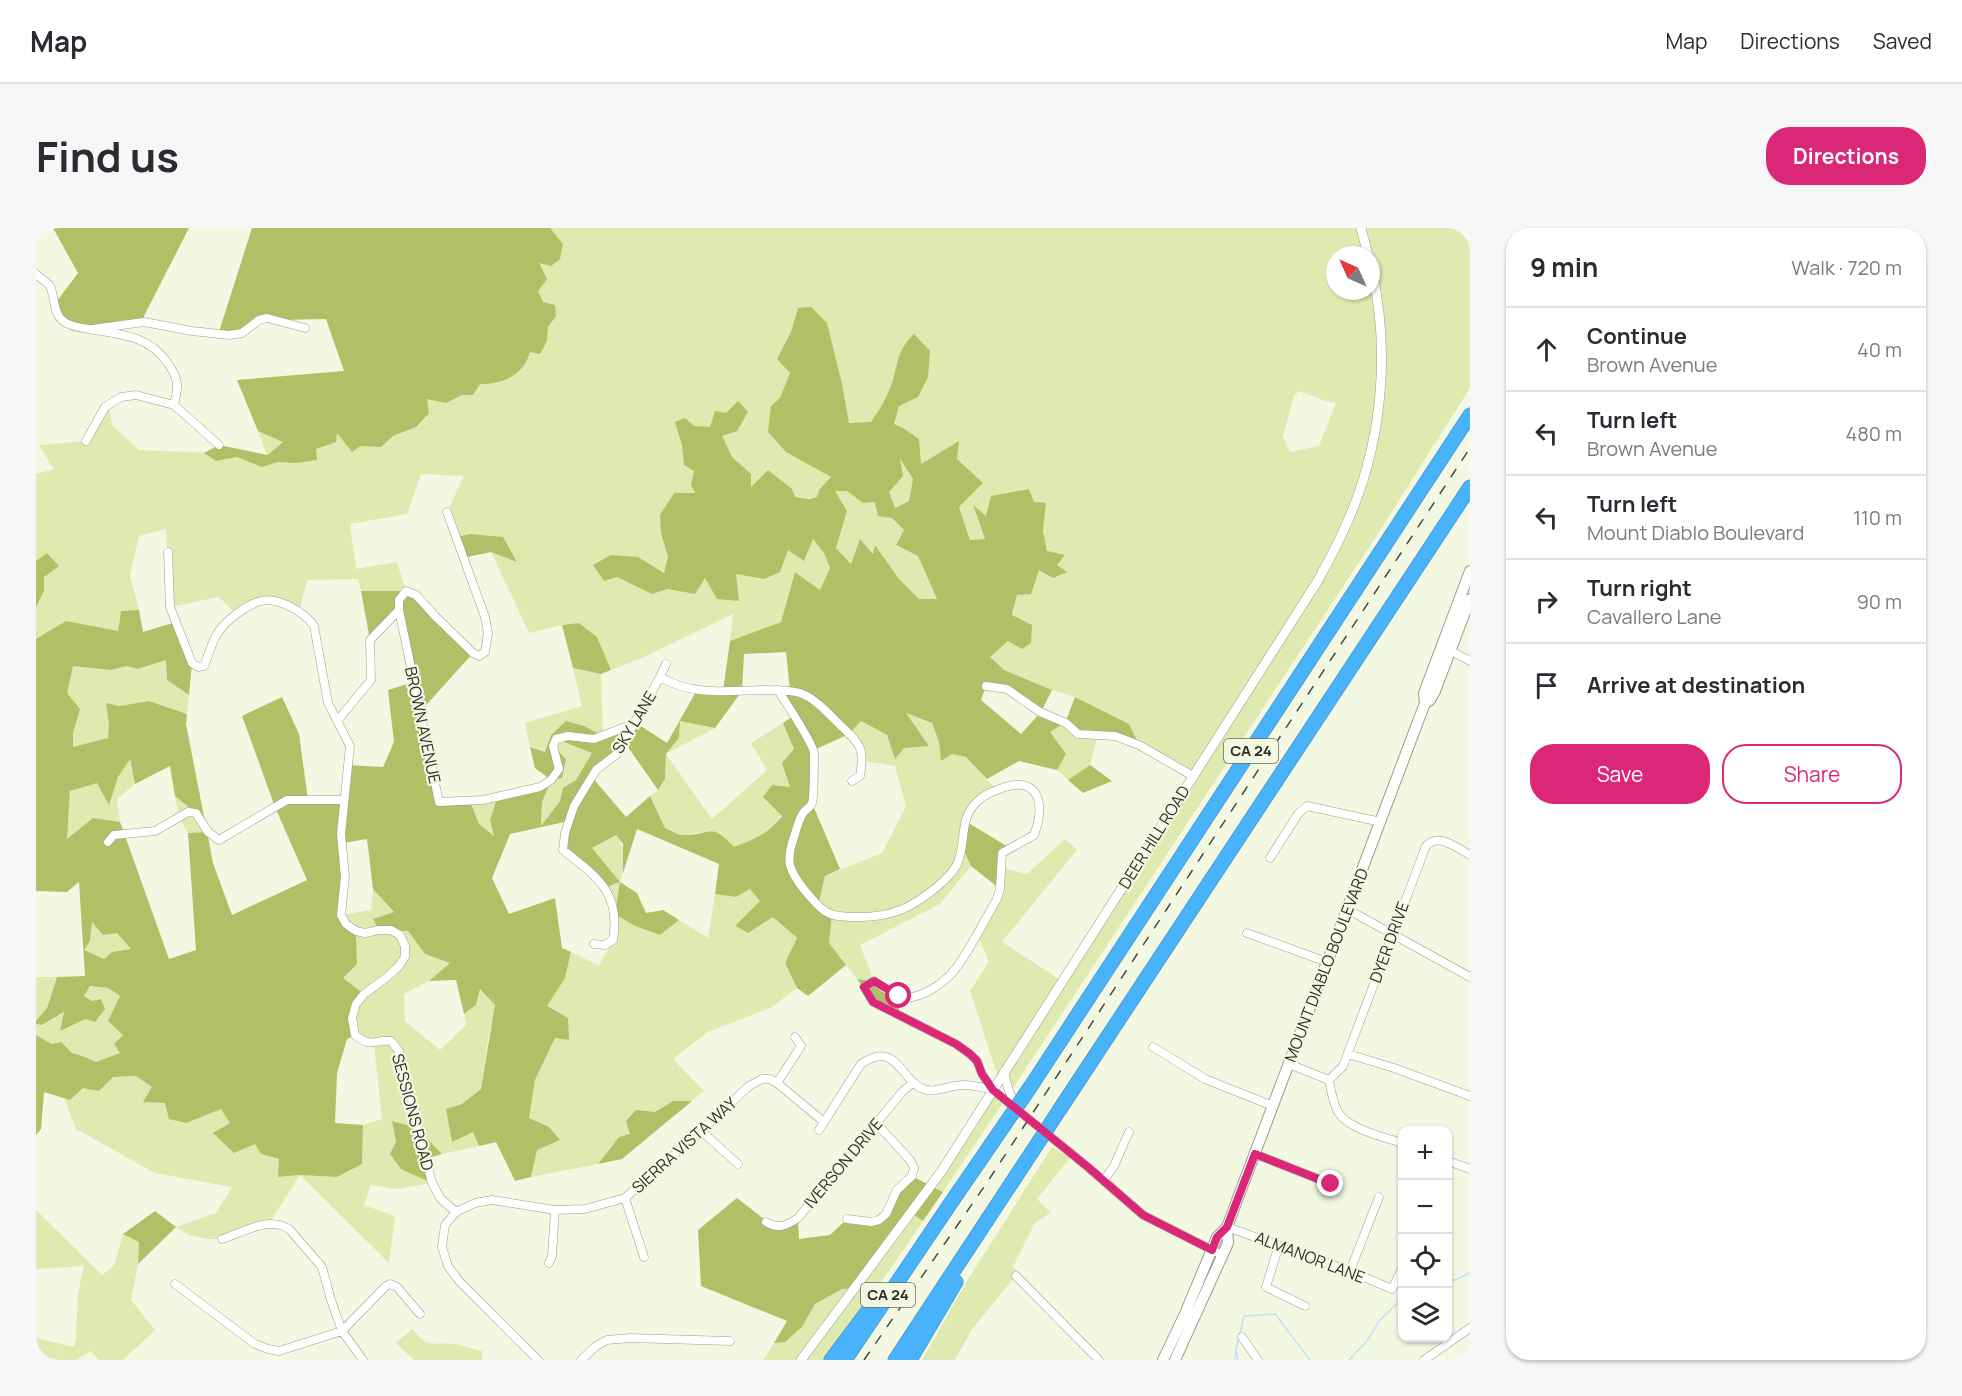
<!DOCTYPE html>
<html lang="en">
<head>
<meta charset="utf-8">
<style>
  body { margin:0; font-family:Manrope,sans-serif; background:#f7f7f7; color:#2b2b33 }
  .controls { position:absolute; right:18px; bottom:18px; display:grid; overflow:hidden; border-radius:12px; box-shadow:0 2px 4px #0004 }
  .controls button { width:54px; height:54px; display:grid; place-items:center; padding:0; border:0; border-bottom:2px solid #e1e1e2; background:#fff; color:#2b2b33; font:30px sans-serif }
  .compass { position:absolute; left:1290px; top:18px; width:54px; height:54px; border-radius:50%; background:#fff; box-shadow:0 2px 4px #0004; rotate:315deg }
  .stop { position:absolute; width:18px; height:18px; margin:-14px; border:4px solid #db2777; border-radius:50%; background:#fff }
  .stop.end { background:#db2777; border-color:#fff; box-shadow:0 2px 6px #0008 }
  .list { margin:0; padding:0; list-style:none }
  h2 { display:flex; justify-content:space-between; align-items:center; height:78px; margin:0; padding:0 24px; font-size:26px }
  h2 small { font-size:20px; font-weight:400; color:#7c7c81 }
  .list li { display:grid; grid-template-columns:39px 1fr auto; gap:18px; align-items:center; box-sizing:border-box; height:84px; padding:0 24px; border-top:2px solid #e1e1e2 }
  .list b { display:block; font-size:22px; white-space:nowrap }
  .list p { margin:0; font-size:20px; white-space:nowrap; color:#7c7c81 }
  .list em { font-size:20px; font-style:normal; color:#7c7c81 }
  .actions { display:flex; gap:12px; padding:18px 24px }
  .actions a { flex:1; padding:14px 0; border:2px solid #db2777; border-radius:24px; text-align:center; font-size:21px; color:#db2777 }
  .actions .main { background:#db2777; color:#fff }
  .icon { flex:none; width:33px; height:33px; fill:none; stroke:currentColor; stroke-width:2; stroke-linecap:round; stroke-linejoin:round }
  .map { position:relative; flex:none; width:1434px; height:1132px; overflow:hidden; border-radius:24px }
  header { display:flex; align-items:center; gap:36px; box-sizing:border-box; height:84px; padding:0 30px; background:#fff; border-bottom:2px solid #e1e1e2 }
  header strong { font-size:28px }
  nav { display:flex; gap:33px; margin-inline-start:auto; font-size:21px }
  .intro { display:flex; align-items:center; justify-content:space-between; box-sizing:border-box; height:144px; padding:0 36px }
  h1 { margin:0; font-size:42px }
  .button { padding:15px 27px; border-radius:24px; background:#db2777; color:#fff; font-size:21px; font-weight:700 }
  main { display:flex; gap:36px; padding:0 36px }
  aside { flex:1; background:#fff; border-radius:24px; box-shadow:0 2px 4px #0004 }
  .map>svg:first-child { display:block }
  .green { fill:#deeab0; fill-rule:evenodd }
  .forest { fill:#b1c066; fill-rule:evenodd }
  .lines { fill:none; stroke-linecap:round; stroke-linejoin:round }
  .stream { stroke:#c1e0f8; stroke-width:1.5 }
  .minor-casing { stroke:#999e8b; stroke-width:9 }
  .tertiary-casing { stroke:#999e8b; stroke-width:10 }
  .secondary-casing { stroke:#999e8b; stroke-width:12 }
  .motorway-casing { stroke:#3f85b0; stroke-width:15 }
  .minor { stroke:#fff; stroke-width:8 }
  .tertiary { stroke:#fff; stroke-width:9 }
  .secondary { stroke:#fff; stroke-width:10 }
  .motorway { stroke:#48b3fa; stroke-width:14 }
  .rail { stroke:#484940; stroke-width:1.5; stroke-dasharray:10 10; stroke-linecap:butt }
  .motorway-bridge-casing { stroke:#3f85b0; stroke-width:15; stroke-linecap:butt }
  .motorway-bridge { stroke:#48b3fa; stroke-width:14 }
  .route { stroke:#db2777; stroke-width:8 }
  .labels { text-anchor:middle; stroke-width:4.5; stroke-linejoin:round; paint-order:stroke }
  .shield { fill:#f3f8e3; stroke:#696b60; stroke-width:1.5 }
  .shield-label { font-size:15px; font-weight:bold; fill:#2e2f28 }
  .street-label { font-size:16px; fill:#2e2f28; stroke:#f3f8e3 }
</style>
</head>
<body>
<header>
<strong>Map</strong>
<nav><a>Map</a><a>Directions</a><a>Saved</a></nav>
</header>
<div class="intro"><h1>Find us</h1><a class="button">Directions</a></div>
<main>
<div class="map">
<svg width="1434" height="1132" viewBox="0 0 1434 1132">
  <rect width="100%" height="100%" fill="#f3f8e3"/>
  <!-- green -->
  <path class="green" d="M362 0H1434V160L1341 307 977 860 974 856 963 852 934 763 953 734 941 705 961 671 964 639 991 646 1029 611 1041 622 966 714 1026 753 1157 548 1103 517 1064 483 1039 469 1016 462 968 442 953 429 972 413 981 367 1003 342 1030 344C1004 324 1006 305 1010 276L997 274 993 261 956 268 951 289 937 278 949 311 934 312 923 279 921 231 922 214 885 236 867 200 840 274 868 302 860 317 882 328 901 371H883L863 351 839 317 838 326 824 312 816 337 800 320 811 283 781 269 770 270 655 258 659 265 625 305 632 329 628 346 602 330 581 349 616 366 632 361 659 366 669 349 703 373 699 346 776 310 788 325 794 340 784 362 759 344 745 394 694 413 697 386 606 430 575 442 561 409 543 395 526 397 493 405 455 324 480 334 421 309 411 284 428 248 385 246 371 286 314 296 320 341 361 334 370 363H325L322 351 271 352 263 384 226 373 200 386 183 369 134 379 130 301 103 308 94 348 103 382 85 383 82 403 67 401 75 442 91 438 103 441 130 432 131 452 153 467 151 486 114 473 83 478 99 556 81 571 84 594 57 590 30 612 38 527 0 534V246L18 241 3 217 50 213 73 176 76 197 103 222 231 227 222 203 248 214 233 227 280 221ZM1299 27H1335V63H1299ZM1264 163 1289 173 1300 175 1283 218 1254 224 1247 208 1258 167Z
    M863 230 877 251 873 273 858 280 852 264 866 248Z
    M537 440 565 446 567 508 515 507 509 524 494 519 489 495 546 478Z
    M869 485 896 495 903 514 905 532 916 526 930 529 961 562 939 576 925 617 935 638 904 676 824 717 838 753 821 751 793 715 796 687 782 678 789 648 846 625 870 578 859 538 827 533 813 506 825 493 851 507 859 530 868 520 892 518Z
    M644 493 679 500 630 526 676 591 731 542 715 515 747 495C750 503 757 513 758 521 759 528 757 537 756 544 751 589 740 605 698 619L686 606 672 603 645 608 629 600 614 568 622 562 629 551 630 526 643 510Z
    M1030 495 1062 507 1054 537 1032 552 1021 542 1030 526 1014 504Z
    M520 511 556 525 540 552 527 560 524 573 505 599 506 574 515 552 517 518Z
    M139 568 160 585 171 604 152 605 143 589Z
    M462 568 458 608 443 596 434 573Z
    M580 607C590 620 589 638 584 654L624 707 643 692 672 710 679 666 700 669 714 661 724 673 700 699 712 705 737 689 761 710 749 735 761 760 736 779 672 804 637 831 668 863 656 873H637L619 884 594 906 583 909 562 936 495 949 500 922 493 890 499 852 519 810 532 812 511 778 529 750 535 724 563 738 577 712 579 699 567 660 584 654 556 620Z
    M337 661 358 684 338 691 343 702 372 703 389 726 414 735 393 753 368 766 369 793 404 822 430 797 428 786 440 777 444 761 459 777 458 791 453 805 445 861 426 876 416 914 438 903 443 918 406 926 381 900 356 894 360 914 396 955 360 961 335 957 328 977 359 988 353 1035 264 947 234 994 186 1011H172L153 1007 140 999 180 985 196 959 119 945 40 901 28 870 34 872 47 859 63 863 77 849 101 848 116 859 129 875 150 895 185 880 195 895 178 905 219 916 225 926 244 932 242 949 263 947 301 949 326 936 327 897 346 891 338 816 319 807 306 750 321 736 320 703 305 687 335 682Z
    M55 693 81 705 95 721 76 724 68 731 47 722 54 713Z
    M0 749H21L11 780 0 793Z
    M54 758 72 760 84 768 87 807 84 825 60 834 49 829 36 825 25 814 16 816 0 807V796L7 797 29 784 25 803 56 773 48 768Z
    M957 862 965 868 966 876 907 964 895 957Z
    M1016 919 1034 930 1001 971 1015 985 999 995 977 1039 983 1044 936 1101 919 1132H886L933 1050Z
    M0 982 66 1047 78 1038 87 1006 103 1014 102 1036 95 1072 119 1102 87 1132H63L55 1123 40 1132H0V1109L4 1111 38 1119 40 1109 42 1065 48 1038 0 1041Z
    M874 985 887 993 821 1089 789 1132H727L738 1115 749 1114 766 1099 779 1076 806 1061Z
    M376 1101C393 1121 395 1114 418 1116 427 1117 437 1121 446 1123V1132H378L360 1115Z"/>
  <!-- forest -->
  <path class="forest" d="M17 0H153L107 90 56 101 26 92 18 77 42 45Z
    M216 0H514L527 16 524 31 515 38 503 35 511 51 502 63 507 74 519 77 520 88 512 99 511 113 504 126 494 124C488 147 467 156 444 156L437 167H426L410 175 391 171 393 185 380 199 357 208 345 219 324 218 316 224 301 205 300 214 280 221 281 232 260 235 242 234 226 239 201 229 180 233 168 225 183 217 232 227 247 214 222 203 201 152 308 143 290 91 242 92 231 90 206 105 182 107Z
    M775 79 791 95 806 156 813 195 835 194C844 181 852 168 857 152 863 131 861 123 878 106L894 123 892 149 882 169 863 178 858 196 867 200 883 211 885 236 923 213 921 231 947 255 923 279 934 312 949 311 937 277 950 288 955 268 993 261 998 274 1010 275 1007 303 1011 323 1029 327 1021 337 1031 344 1017 350 1003 342 995 366 981 367 976 387 996 397 995 415 986 421 972 413 954 429 968 442 1016 462 1005 484 1029 495 1039 469 1093 496 1103 517 1079 508 1042 506 1029 495 1014 504 1030 526 1021 542 983 533 951 551 930 529 916 526 905 533 903 514 896 495 870 485 893 518 868 520 859 531 851 507 825 493 813 506 778 522 776 575 804 641 789 648 782 678 796 686 793 715 810 737 772 768 761 760 749 735 761 710 737 689 712 705 699 698 724 673 714 661 700 669 679 666 683 636 601 601 587 645V616L580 607 556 620 584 654 601 665 610 685 627 682 643 692 624 707 599 698 579 686 584 654 567 660 527 622 533 593 474 606 456 650 473 686 519 670 526 720 535 724 529 750 511 778 532 790 533 812 519 810 499 852 493 890 513 899 524 912 501 922 495 949 479 953 460 914 443 918 437 904 416 914 410 881 426 876 445 861 459 777 444 761 440 777 428 786 420 752 393 753 414 735 389 726 372 703 343 702 337 691 358 684 337 661 331 611 307 615 305 687 320 703 321 736 307 750 328 766 316 790 319 807 311 811 301 845 299 895 327 897 326 936 301 949 263 947 242 949 243 931 225 926 219 916 198 925 177 905 194 895 185 881 150 895 133 891 129 875 107 874 116 859 100 848 77 849 63 863 47 860 34 872 8 864 5 901 0 907V807L16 816 25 814 36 825 49 829 60 834 84 825 78 816 87 807 72 793 84 768 72 760 54 758 48 768 56 773 65 771 69 781 59 794 49 791 24 803 28 784 6 797 0 796V793L11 780 21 749 49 748 43 654 31 664 0 663V411L30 393 82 403 85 383 103 382 107 404 140 394 156 435 153 467 131 452 130 432 102 441 91 438 75 442 37 438 31 465 44 481 37 505V519L72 510 73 496 70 475 83 478 113 473 151 486 150 496 177 635 196 687 271 652 239 579 206 488 246 469 263 506 272 572H307L311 537 347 539 358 514 352 462 378 454 364 383 334 412 325 363H370L437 425 384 484 403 574 434 573 443 596 458 608 454 592 462 568 503 559 514 551 499 540 494 519 509 524 515 507 530 493 548 498 567 508 600 495 631 515 661 462 687 463 694 413 745 394 759 344 784 362 794 340 788 325 777 311 768 333 752 322 744 344 728 351 700 346 703 373 681 371 669 350 659 366 632 361 616 366 581 349 568 353 557 337 575 327 602 329 628 345 632 329 625 305 624 287 638 265H659L655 257 658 243 648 237 646 217 639 194 649 190 658 198 674 199 679 183 690 185 702 173 712 184 701 203 686 208 696 229 715 246V259L732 242 756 261 759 269 773 271 781 269 783 262 795 249 750 224 732 204 735 178 744 170 754 145 741 131 755 104 762 80ZM864 231 877 251 873 273 859 280 853 264 867 248ZM799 263H811L827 275 839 274 842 288 856 290 868 302 860 317 882 328 901 371H883L863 351 839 317 837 326 824 311 815 336 800 320 811 283ZM750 424 754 463 742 462 757 488 747 495 758 521 746 535 754 559 736 557 727 569 746 588C733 605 718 612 698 619 674 592 674 608 646 607 641 607 634 602 629 600L614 568 590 589 556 549 589 515 622 562 629 551 630 526 643 510 644 493 679 500 706 463 708 426ZM950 458 971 461 1004 485 985 506 945 472ZM520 511 556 525 540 552 527 560 524 573 505 598 506 574 515 552 526 550 530 531 517 518ZM94 531 99 556 134 538 139 568 160 585 172 604 152 605 160 722 133 731 84 594 57 590 31 611 34 563 61 555 73 577 82 549ZM56 694 67 707 81 705 95 721 76 724 68 731 48 722 54 713Z
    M434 306 467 309 481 334 455 324 427 330 421 309Z
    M11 325 23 338 8 349V363L0 379V333Z
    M543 395 561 409 575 442 565 446 537 440 526 397Z
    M1054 537 1076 553 1047 565 1032 552Z
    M929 593 974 620 968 623 964 661 935 638 925 617Z
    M821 751 838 753 863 768V787L837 774Z
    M637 873H656L586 931 562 936 583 909 594 906 590 893 600 882 619 884Z
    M356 893 381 900 406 926 389 931 396 955 365 941 354 926 360 914Z
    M876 948 907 964 887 993 875 985 819 1060 806 1061 779 1076 766 1099 749 1114 738 1115 751 1093 665 1058 662 1002 701 970 737 998 762 990 763 1011 794 1007 811 991 843 992Z
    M119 983 140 999 102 1036 103 1014 87 1006Z"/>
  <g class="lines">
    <!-- stream -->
    <path class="stream" d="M1412 1052H1419L1434 1045
      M1199 1132 1200 1124
      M1202 1132 1200 1122 1208 1088 1239 1086 1274 1132
      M1313 1132 1331 1113 1343 1093 1366 1071"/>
    <!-- minor casing -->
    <g class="minor-casing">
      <path id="minor" d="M0 46C4 50 11 54 14 58 19 69 17 85 27 93 33 98 45 100 53 101 83 106 112 107 131 134 143 151 143 158 138 177
        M56 101 108 94 156 103 193 107 206 105 223 92 231 90 269 100
        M50 213 69 179 85 169 100 167 138 177 183 217
        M411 284 449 389 452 405 449 424 443 428 437 425 400 389 380 367 370 363 363 372V382L403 574 447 572 504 559 515 552 523 541 517 518 520 511 532 508 558 511 600 495
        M132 324 134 379 156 435 162 439 168 438C173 427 176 412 183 403 192 391 210 377 225 373 243 369 268 384 278 398L292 475 314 518 305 606 309 649 305 687 310 696 320 703 329 705 343 702H355L364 707 369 718V729L362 739 351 749 328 766 320 776 316 790 319 807C337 821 337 811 355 813L363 823 396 955 405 971 420 984
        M1411 421 1434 433
        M624 449 630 436
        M950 458 971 461 1004 484 1030 495 1042 506 1079 508 1103 517 1157 548
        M742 462C749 474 777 514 778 525 778 533 778 569 776 575 775 579 769 582 767 585 763 591 761 599 759 606 749 633 752 642 770 664 778 673 785 683 797 687 806 689 815 689 824 689 857 689 877 679 902 658 909 652 919 643 922 634 931 611 922 589 944 571 951 565 960 562 969 559 1005 548 1009 580 998 607L966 625 964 661 961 671C948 693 936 718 921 739 910 754 882 775 862 768 854 765 845 758 838 753L828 759 837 774 920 816 934 826 941 833 946 846 957 862 1053 940 1107 987 1186 1027
        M302 492 335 452 334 412 363 382
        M72 614 78 607 119 603 152 584 160 585 172 604 183 612 251 572H307
        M1234 630 1262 586 1271 578 1345 594
        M1311 681 1434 749
        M1211 705 1291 734
        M558 716 569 717 577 712C585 664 561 649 527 622L529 605 538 578 560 542 581 526 624 449C656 468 692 463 727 462 739 462 753 462 764 465 779 470 793 486 804 497 824 516 829 519 824 548L816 553
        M1117 819 1169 851 1237 878
        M1312 826 1358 840 1434 868
        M1253 836 1293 852C1295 863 1297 875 1302 884 1312 901 1348 909 1366 915
        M968 844 972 860 980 879
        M1293 852 1307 838 1390 618C1404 604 1420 620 1434 627
        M741 855 765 818 759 809
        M783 902 825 836C861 811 865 853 887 861 900 866 915 856 929 857 938 857 948 860 957 862
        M665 903 702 936
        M1219 926 1295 956
        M1412 933 1434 941
        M1068 952 1078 938 1093 904
        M589 970 608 1029
        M811 991 835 994 843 992 850 986 861 962 876 948 878 940 874 932 840 895
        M730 994C742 1002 751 997 762 990L867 863 877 855
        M1191 999 1314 1043 1356 1061 1366 1041
        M186 1011C208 1004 234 987 254 1002L286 1039 295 1072 306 1103 327 1132
        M1243 1017 1230 1059 1269 1078
        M513 1035 516 1028 519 982
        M1314 1043 1343 969
        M980 1048 1063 1132
        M139 1056 219 1116 232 1121 243 1123 306 1103 350 1058 354 1056 361 1059 384 1086
        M1206 1109 1222 1132
        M502 1132 423 1053 412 1038 406 1019 409 997 420 984 439 975 456 972 519 982 549 981 589 970 665 903 713 858 726 851H734L741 855 788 894
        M545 1132 560 1118 571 1112 594 1110 694 1113
        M1388 1132 1434 1100"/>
    </g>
    <!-- tertiary casing -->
    <g class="tertiary-casing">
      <path id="tertiary" d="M1325 0 1332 27
        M765 1132 905 944 1281 354C1294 331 1306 308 1316 283 1347 207 1354 119 1335 38"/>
    </g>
    <!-- secondary casing -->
    <g class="secondary-casing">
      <path id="secondary" d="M1389 475 1394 472 1399 463 1434 371
        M1127 1132 1149 1086 1181 1009 1191 999
        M1139 1132 1192 1015 1191 999 1389 475 1388 465 1434 343"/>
    </g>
    <!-- motorway casing -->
    <g class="motorway-casing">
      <path id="motorway" d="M995 858 1434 187
        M1024 881 1434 259
        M795 1132 831 1084
        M809 1132 910 982
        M859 1132 994 927
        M874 1132 920 1054"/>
    </g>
    <!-- minor -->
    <use href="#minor" class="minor"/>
    <!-- tertiary -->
    <use href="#tertiary" class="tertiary"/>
    <!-- secondary -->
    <use href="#secondary" class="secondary"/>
    <!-- motorway -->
    <use href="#motorway" class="motorway"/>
    <!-- rail -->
    <path class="rail" d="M828 1132 950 956 1434 220"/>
    <!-- motorway-bridge casing -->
    <g class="motorway-bridge-casing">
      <path id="motorway-bridge" d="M994 927 1024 881
        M910 982 995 858"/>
    </g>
    <!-- motorway-bridge -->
    <use href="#motorway-bridge" class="motorway-bridge"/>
  </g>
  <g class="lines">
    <!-- route -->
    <path class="route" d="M863 768 838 753 828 759 837 774 920 816 934 826 941 833 946 846 957 862 1053 940 1107 987 1176 1022 1181 1009 1191 999 1219 926 1295 956"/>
  </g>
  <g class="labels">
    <!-- shield labels -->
    <g class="shield">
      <rect x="1188" y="511" width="54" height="24" rx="4.5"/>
      <rect x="825" y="1055" width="54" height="24" rx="4.5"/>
    </g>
    <g class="shield-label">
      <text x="1215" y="528">CA 24</text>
      <text x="852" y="1072">CA 24</text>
    </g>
    <!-- street labels -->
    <g class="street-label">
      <text transform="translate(598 494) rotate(-59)" y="6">SKY LANE</text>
      <text transform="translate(387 497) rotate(78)" y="6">BROWN AVENUE</text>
      <text transform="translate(1118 609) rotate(-58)" y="6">DEER HILL ROAD</text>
      <text transform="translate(1353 714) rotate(-70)" y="6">DYER DRIVE</text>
      <text transform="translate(1290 737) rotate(-69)" y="6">MOUNT DIABLO BOULEVARD</text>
      <text transform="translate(377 884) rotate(75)" y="6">SESSIONS ROAD</text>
      <text transform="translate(648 917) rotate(-42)" y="6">SIERRA VISTA WAY</text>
      <text transform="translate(807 935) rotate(-50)" y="6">IVERSON DRIVE</text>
      <text transform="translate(1274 1029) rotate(21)" y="6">ALMANOR LANE</text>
    </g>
  </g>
</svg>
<div class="controls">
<button>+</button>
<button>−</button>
<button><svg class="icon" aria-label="locate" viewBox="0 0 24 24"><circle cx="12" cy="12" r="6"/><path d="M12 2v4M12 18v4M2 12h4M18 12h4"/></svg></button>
<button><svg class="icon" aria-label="layers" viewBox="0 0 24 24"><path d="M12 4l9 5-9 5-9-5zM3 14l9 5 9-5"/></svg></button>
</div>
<svg class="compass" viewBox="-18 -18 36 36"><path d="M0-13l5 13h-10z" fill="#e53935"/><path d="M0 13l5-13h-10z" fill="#7c7c81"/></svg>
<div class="stop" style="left:863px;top:768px"></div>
<div class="stop end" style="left:1295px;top:956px"></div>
</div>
<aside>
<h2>9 min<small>Walk · 720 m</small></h2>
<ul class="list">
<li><svg class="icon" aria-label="ahead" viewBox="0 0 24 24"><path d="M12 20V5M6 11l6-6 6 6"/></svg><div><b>Continue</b><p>Brown Avenue</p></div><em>40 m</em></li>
<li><svg class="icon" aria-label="left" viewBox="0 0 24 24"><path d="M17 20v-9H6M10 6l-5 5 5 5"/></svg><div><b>Turn left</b><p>Brown Avenue</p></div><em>480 m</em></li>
<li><svg class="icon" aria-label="left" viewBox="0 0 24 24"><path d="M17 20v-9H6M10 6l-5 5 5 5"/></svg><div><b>Turn left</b><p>Mount Diablo Boulevard</p></div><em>110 m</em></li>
<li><svg class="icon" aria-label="right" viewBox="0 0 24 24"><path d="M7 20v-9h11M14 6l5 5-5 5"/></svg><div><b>Turn right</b><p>Cavallero Lane</p></div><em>90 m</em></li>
<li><svg class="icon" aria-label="arrive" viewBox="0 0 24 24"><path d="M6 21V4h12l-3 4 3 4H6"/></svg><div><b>Arrive at destination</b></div></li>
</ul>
<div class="actions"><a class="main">Save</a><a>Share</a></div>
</aside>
</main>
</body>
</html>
